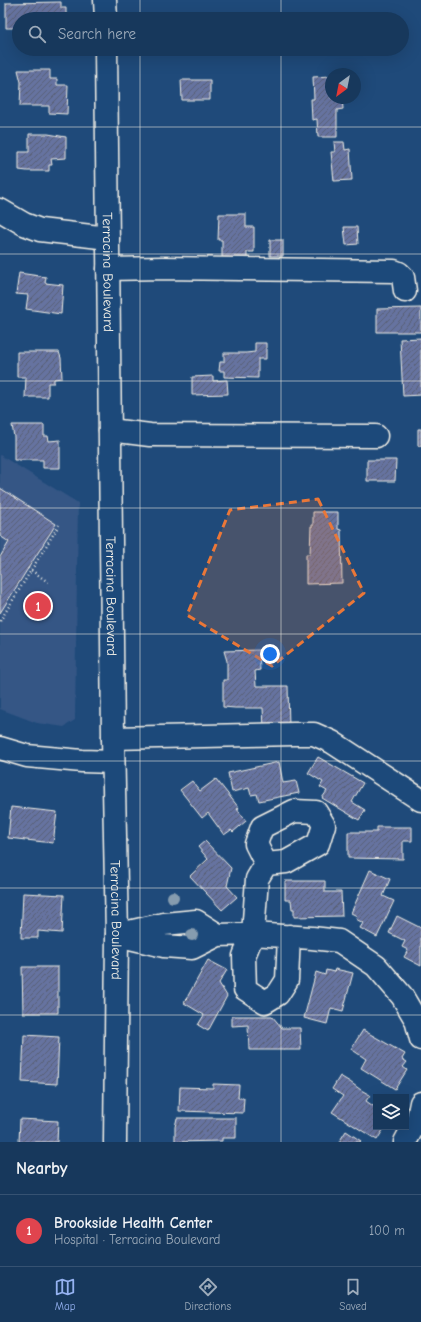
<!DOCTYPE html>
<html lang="en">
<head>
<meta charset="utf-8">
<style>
  body { margin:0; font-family:"Comic Neue",sans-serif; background:#203f62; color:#f1f3f6 }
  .controls { position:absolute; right:12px; bottom:12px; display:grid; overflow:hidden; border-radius:0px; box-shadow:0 4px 16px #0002 }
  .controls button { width:36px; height:36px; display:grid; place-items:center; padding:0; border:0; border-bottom:1px solid #365272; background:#17385c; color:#f1f3f6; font:20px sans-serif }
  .compass { position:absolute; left:325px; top:68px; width:36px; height:36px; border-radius:50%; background:#17385c; box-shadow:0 4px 16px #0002; rotate:212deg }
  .you { position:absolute; left:270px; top:654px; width:14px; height:14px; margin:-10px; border:3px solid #fff; border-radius:50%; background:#1a73e8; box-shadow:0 0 0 6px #1a73e833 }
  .badge { display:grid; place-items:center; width:26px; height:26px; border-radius:50%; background:#95b2f1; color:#fff; font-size:13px; font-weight:700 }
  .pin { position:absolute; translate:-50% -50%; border:2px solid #fff; box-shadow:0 1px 4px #0006 }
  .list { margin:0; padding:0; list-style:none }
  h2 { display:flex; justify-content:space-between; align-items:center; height:52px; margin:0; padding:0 16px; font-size:17px }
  h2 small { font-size:13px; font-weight:400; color:#9eacbb }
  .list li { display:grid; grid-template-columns:26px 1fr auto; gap:12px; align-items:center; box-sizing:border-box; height:72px; padding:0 16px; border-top:1px solid #365272 }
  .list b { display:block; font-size:15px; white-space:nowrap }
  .list p { margin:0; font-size:13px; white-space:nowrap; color:#9eacbb }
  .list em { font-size:13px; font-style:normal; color:#9eacbb }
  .icon { flex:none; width:22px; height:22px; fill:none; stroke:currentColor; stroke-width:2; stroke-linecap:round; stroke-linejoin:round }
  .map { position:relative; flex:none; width:421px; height:1142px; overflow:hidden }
  .search { position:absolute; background:#17385c; box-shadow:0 4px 16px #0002; left:12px; right:12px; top:12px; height:44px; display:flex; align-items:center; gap:10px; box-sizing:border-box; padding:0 14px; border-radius:22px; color:#9eacbb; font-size:15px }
  .sheet { height:124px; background:#17385c }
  nav { display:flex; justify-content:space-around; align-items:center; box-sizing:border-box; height:56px; border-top:1px solid #365272; background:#17385c; font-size:11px; color:#9eacbb }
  nav a { display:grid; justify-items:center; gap:2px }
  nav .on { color:#95b2f1 }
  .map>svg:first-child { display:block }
  .built { fill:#345685 }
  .building { fill:url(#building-hatch); stroke:#f4f1e8 }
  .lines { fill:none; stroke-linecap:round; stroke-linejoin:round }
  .minor-casing { stroke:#f4f1e8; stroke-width:25 }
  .major-casing { stroke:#f4f1e8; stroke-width:25 }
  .path { stroke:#f4f1e8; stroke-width:2.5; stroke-dasharray:1 3; stroke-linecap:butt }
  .minor { stroke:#1f4a7a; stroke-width:22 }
  .major { stroke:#1f4a7a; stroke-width:22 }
  .tree { fill:#869caf }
  .marked { fill:#ea7738; fill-opacity:0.2; stroke:#ea7738; stroke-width:3; stroke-dasharray:8 5; stroke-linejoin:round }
  .grid { fill:none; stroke:#f4f1e8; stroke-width:1; stroke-opacity:0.55 }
  .labels { text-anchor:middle; stroke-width:3; stroke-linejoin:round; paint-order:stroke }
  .street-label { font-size:14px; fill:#f4f1e8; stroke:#1f4a7a }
</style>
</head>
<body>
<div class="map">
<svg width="421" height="1142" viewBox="0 0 421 1142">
  <defs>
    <pattern id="building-hatch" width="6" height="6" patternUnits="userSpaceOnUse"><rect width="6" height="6" fill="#6673a0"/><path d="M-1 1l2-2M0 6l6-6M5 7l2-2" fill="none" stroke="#585e73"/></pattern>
  </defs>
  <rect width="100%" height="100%" fill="#1f4a7a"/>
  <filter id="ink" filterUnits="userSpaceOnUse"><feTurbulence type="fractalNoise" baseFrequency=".025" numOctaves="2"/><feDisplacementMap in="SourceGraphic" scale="8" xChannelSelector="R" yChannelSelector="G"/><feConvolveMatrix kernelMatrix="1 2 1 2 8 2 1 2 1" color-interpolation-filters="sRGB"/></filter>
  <g filter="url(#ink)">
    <!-- built -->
    <path class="built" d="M0 455 78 503 75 720 64 727 37 723 0 709Z"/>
    <!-- building -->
    <path class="building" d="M61 2V8H66V19H19V28H6V3Z
      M18 70H50V79H57V85H68L67 114 49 113V106H20L21 82Z
      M331 76V98H342L343 109 337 110V137H318L317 119 312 120 311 99H314L313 77Z
      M181 80H210V100H182Z
      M29 134H48L66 137V158L51 159 52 165H49V171H27L19 170V152H29Z
      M334 142H344L345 150 350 149 352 180 334 181 331 152H335Z
      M219 214H246V227H254V252H247V258L222 257V240H218Z
      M344 227H357L358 244 346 245Z
      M270 240H283V256H270Z
      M19 273 46 277 45 283 63 285 61 314 26 309 28 295 16 294Z
      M421 308V332H377V309Z
      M421 338V395L403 396 400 339Z
      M255 343H266V359H258V378L224 377V371H219L220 362H224V353H246L255 352Z
      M17 352H59L61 358 62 378 54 379V383H48V397H25L26 377H17Z
      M213 376V381L227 380 228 394 192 395V377Z
      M12 425H44V436H48L49 441 60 440V468H43V460H14V437Z
      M418 429H421V446H418Z
      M367 460H396L395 481H367Z
      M0 488 56 524 0 613V557L9 542 0 536Z
      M313 512H338V529L341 530 342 583 306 584V554H310L311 526H313Z
      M259 650 260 670 255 671 256 686H288L289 727 264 728 263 708H235L223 707V680H227V661L224 651Z
      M318 757 363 783 352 802 365 810 359 820 322 798 327 791 320 787 323 782 308 773Z
      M279 762 283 783 296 781 299 793 259 801 257 794 251 795 249 788 232 792 228 773Z
      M216 779 239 808 237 809 246 821 233 832 231 830 224 835 208 813 202 818 180 790 192 781 200 791Z
      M11 807 57 812 53 843 8 838Z
      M377 827H412V841H403V859L348 858V832H377Z
      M205 841 231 868 227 886 237 897 222 910 190 876 208 859 198 847Z
      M370 870 390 879 383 896 394 901 377 937 360 928 363 923 356 919 357 916 351 913Z
      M285 881H325V892H341L342 916 294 917V909H292L291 900H285Z
      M23 893 64 895 62 933 38 931V938H21Z
      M397 916 421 928V966L404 957 408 950 402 947 405 941 389 933Z
      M208 960 227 970 219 983 227 996 208 1031 198 1025 204 1015 184 1003Z
      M22 967H58V1013H23Z
      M335 969 353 973 343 1011 331 1008 327 1024 304 1018 316 972 325 975 326 970 334 972Z
      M232 1016H272L282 1028H300L301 1050H249L248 1025 232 1026Z
      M363 1030 405 1054 402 1059 407 1062 403 1067 407 1070 395 1089 361 1068 366 1059 351 1049Z
      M24 1035 59 1037 57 1084 22 1082Z
      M340 1076 350 1082 361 1090 370 1095 366 1101 376 1108V1127H385L377 1140 332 1112 343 1096 332 1089Z
      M213 1084 239 1085 238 1098H244L243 1113 179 1111 180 1087 213 1088Z
      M177 1118H236V1138H222V1141L175 1142V1127Z
      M20 1119 58 1121 57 1142H19Z
      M346 1131 361 1141 360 1142H339Z"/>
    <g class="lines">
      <!-- minor casing -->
      <g class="minor-casing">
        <path id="minor" d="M0 210 24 224 40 230 108 238
          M108 269 162 268 394 271 399 273 403 277 405 291
          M110 430 150 435 376 436
          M113 738 294 734H314L332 742 421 800
          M0 748 27 756 82 761 113 762
          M294 811 316 812 324 825 318 844 286 862 266 864 256 844 262 827Z
          M266 864 257 879 253 934 244 956 245 989 265 1002 278 994 287 980 289 936
          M120 934 164 924 196 921 218 935
          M117 935 164 946 192 948 218 935 253 934 312 938 339 941 376 966 402 996 416 1020 421 1039
          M405 1142 418 1118 421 1103"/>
      </g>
      <!-- major casing -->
      <g class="major-casing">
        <g id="major">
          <path d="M105 0 106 19"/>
          <path id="s1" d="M106 49 113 738 117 935 115 1142"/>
        </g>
      </g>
      <!-- path -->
      <path class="path" d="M28 568 48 582
        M0 621 59 525"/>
      <!-- minor -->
      <use href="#minor" class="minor"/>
      <!-- major -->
      <use href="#major" class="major"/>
    </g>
    <!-- trees -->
    <g class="tree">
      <circle cx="173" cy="897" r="6"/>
      <circle cx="192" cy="935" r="6"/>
    </g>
  </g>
  <!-- marked area -->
  <path class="marked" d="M318 499 364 593 272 666 187 615 230 510Z"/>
  <!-- grid -->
  <path class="grid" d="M140 0V19M281 0V19M140 49V1142M281 49V1142M0 127H421M0 254H421M0 381H421M0 508H421M0 634H421M0 761H421M0 888H421M0 1015H421"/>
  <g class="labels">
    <!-- street labels -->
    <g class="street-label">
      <text dy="5" stroke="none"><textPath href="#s1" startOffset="223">Terracina Boulevard</textPath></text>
      <text dy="5" stroke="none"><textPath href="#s1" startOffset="547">Terracina Boulevard</textPath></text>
      <text dy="5" stroke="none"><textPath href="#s1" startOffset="871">Terracina Boulevard</textPath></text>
    </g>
  </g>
</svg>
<div class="controls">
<button><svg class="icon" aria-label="layers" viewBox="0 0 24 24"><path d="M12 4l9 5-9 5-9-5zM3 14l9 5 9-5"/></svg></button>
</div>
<svg class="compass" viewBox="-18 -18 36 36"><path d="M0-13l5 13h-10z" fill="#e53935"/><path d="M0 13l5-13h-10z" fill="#9eacbb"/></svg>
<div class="you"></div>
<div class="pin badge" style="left:38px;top:606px;background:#e0444e">1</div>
<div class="search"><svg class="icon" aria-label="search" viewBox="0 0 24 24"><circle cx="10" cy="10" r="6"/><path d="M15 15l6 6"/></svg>Search here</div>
</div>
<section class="sheet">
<h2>Nearby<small></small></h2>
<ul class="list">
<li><span class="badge" style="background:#e0444e">1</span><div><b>Brookside Health Center</b><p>Hospital · Terracina Boulevard</p></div><em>100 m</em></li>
</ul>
</section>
<nav>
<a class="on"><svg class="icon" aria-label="map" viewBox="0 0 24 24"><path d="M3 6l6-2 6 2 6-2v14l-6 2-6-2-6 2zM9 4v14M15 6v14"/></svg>Map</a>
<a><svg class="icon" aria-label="directions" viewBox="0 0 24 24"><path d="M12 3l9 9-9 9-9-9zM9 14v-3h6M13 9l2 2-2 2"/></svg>Directions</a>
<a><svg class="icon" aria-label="saved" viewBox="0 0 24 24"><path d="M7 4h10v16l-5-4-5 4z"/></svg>Saved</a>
</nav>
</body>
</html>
